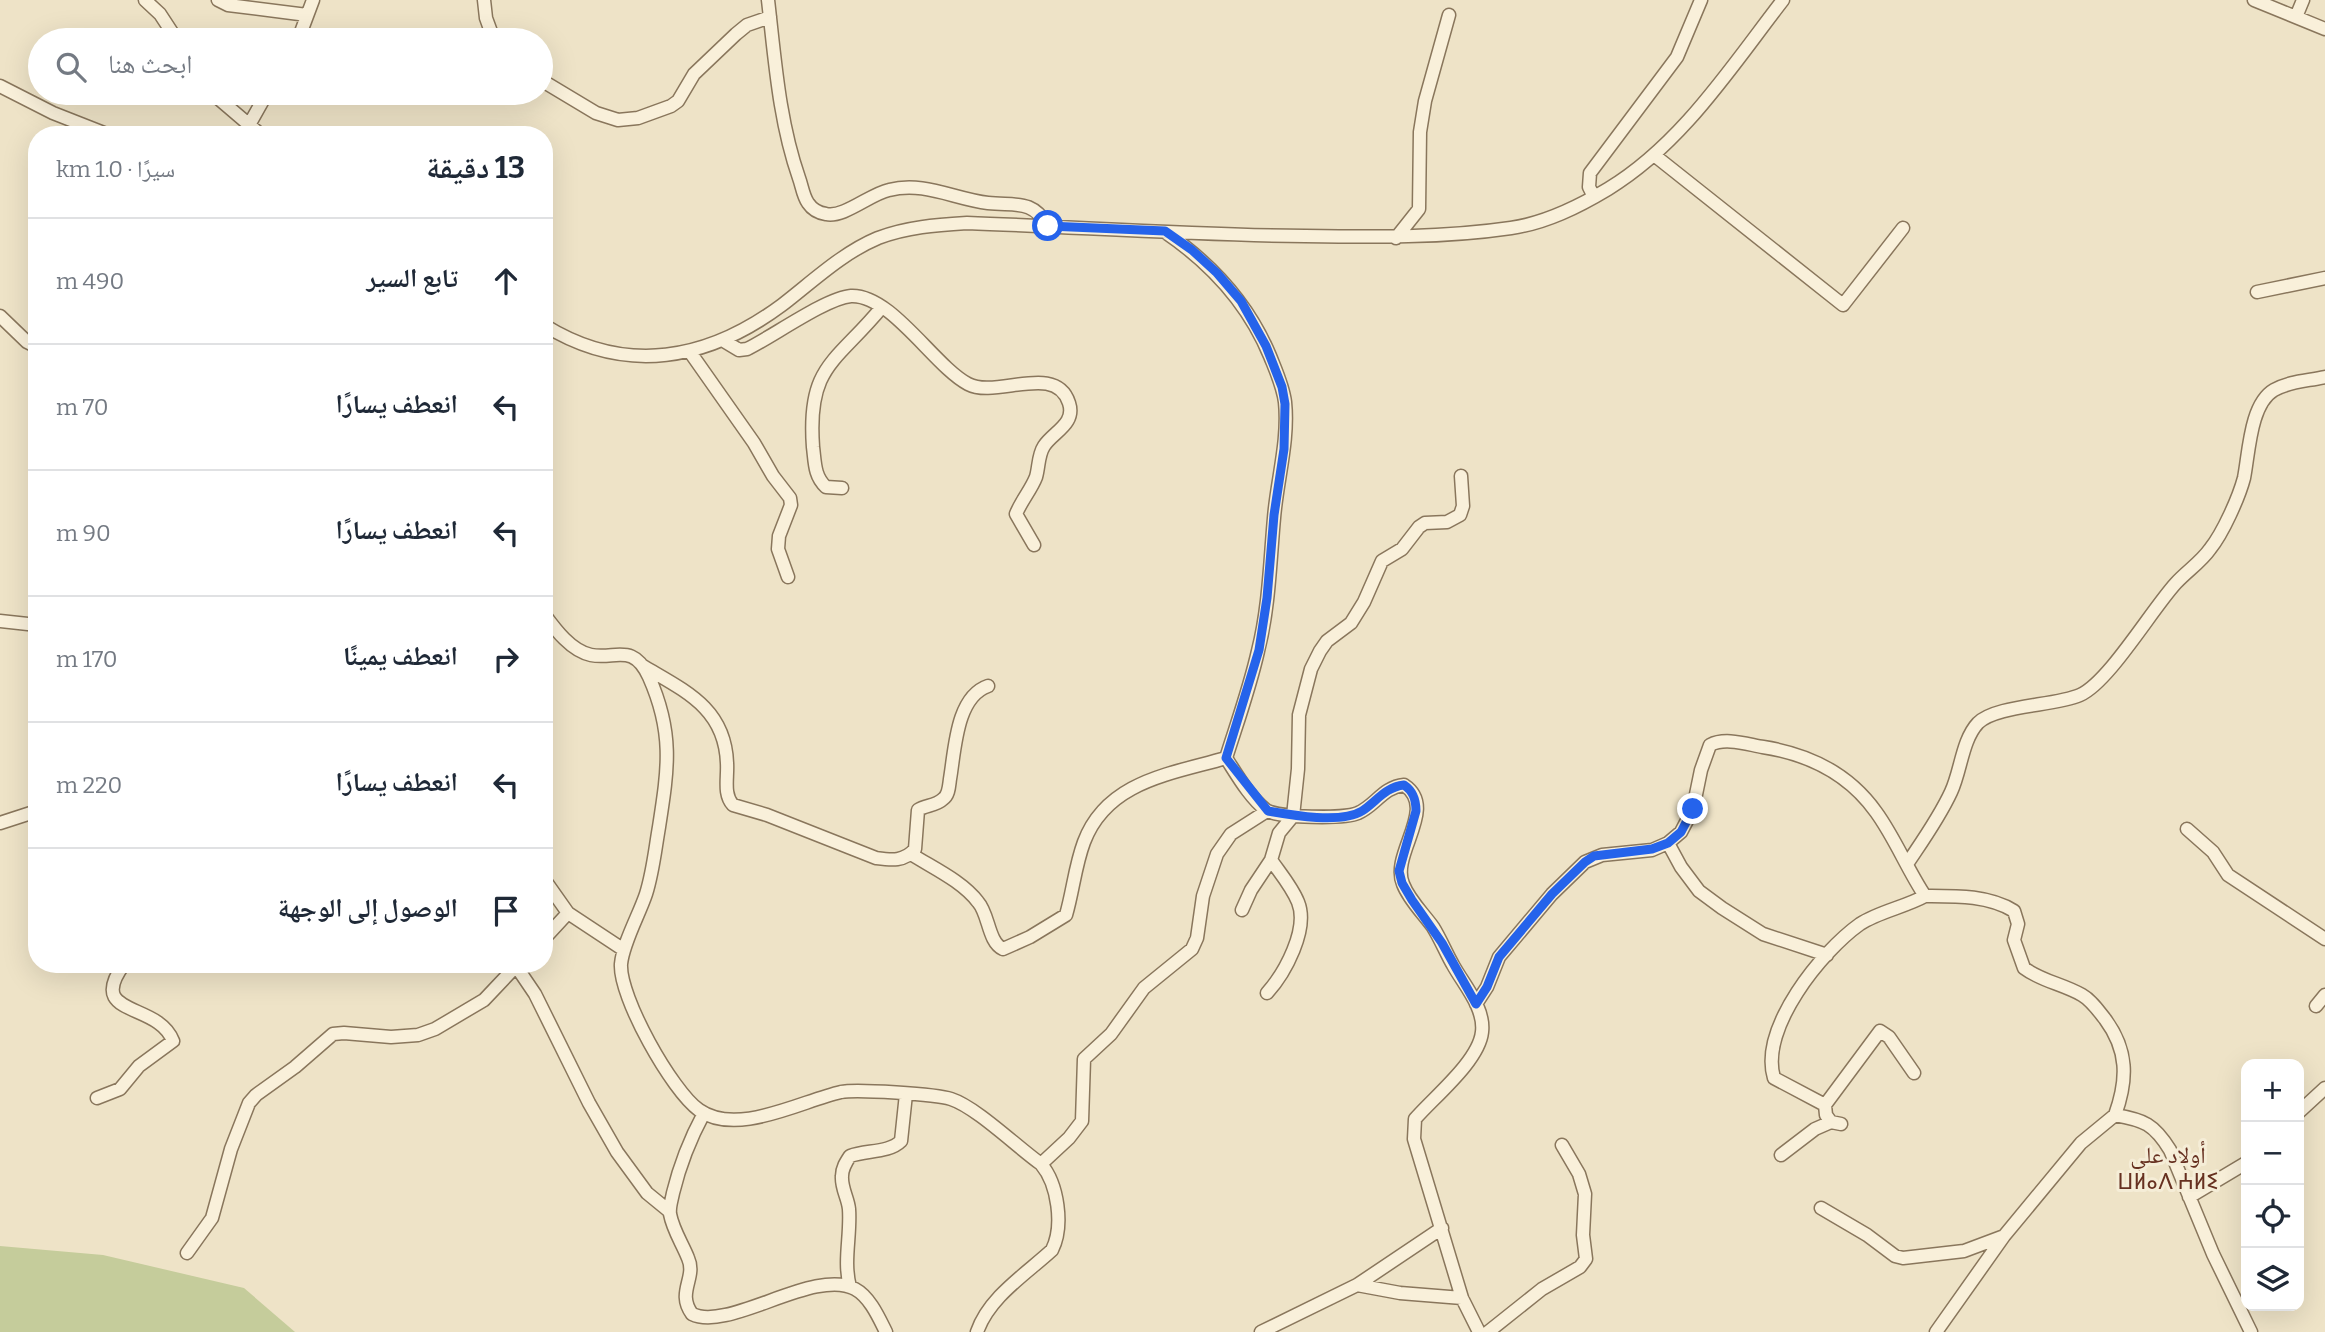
<!DOCTYPE html>
<html lang="ar">
<head>
<meta charset="utf-8">
<style>
  body { margin:0; font-family:Bitter,"Noto Naskh Arabic","Noto Sans Tifinagh",serif; background:#f6f6f7; color:#1f2937; direction:rtl }
  .controls { position:absolute; right:21px; bottom:21px; display:grid; overflow:hidden; border-radius:14px; box-shadow:0 7px 28px #0002 }
  .controls button { width:63px; height:63px; display:grid; place-items:center; padding:0; border:0; border-bottom:2px solid #e0e1e3; background:#fff; color:#1f2937; font:35px sans-serif }
  .stop { position:absolute; width:21px; height:21px; margin:-16px; border:5px solid #2563eb; border-radius:50%; background:#fff }
  .stop.end { background:#2563eb; border-color:#fff; box-shadow:0 2px 7px #0008 }
  .list { margin:0; padding:0; list-style:none }
  h2 { display:flex; justify-content:space-between; align-items:center; height:91px; margin:0; padding:0 28px; font-size:30px }
  h2 small { font-size:23px; font-weight:400; color:#747a83 }
  .list li { display:grid; grid-template-columns:46px 1fr auto; gap:21px; align-items:center; box-sizing:border-box; height:126px; padding:0 28px; border-top:2px solid #e0e1e3 }
  .list b { display:block; font-size:26px; white-space:nowrap }
  .list em { font-size:23px; font-style:normal; color:#747a83 }
  .icon { flex:none; width:38px; height:38px; fill:none; stroke:currentColor; stroke-width:2; stroke-linecap:round; stroke-linejoin:round }
  .map { position:relative; flex:none; width:2325px; height:1332px; overflow:hidden; direction:ltr }
  .search { position:absolute; background:#fff; box-shadow:0 7px 28px #0002; left:28px; top:28px; width:525px; height:77px; display:flex; align-items:center; gap:18px; box-sizing:border-box; padding:0 24px; border-radius:38px; color:#747a83; font-size:26px }
  .panel { position:absolute; background:#fff; box-shadow:0 7px 28px #0002; left:28px; top:126px; width:525px; height:847px; border-radius:28px; direction:rtl }
  .map>svg:first-child { display:block }
  .green { fill:#c5cc9b }
  .lines { fill:none; stroke-linecap:round; stroke-linejoin:round }
  .minor-casing { stroke:#89765c; stroke-width:15 }
  .minor { stroke:#f9f0da; stroke-width:12 }
  .route { stroke:#2563eb; stroke-width:9 }
  .labels { text-anchor:middle; stroke-width:6; stroke-linejoin:round; paint-order:stroke }
  .quarter-label { font-size:23px; fill:#663020; stroke:#f5edd7 }
</style>
</head>
<body>
<div class="map">
<svg width="2325" height="1332" viewBox="0 0 2325 1332">
  <rect width="100%" height="100%" fill="#eee3c7"/>
  <!-- green -->
  <path class="green" d="M0 1246 103 1255 244 1288 295 1332H0Z"/>
  <g class="lines">
    <!-- minor casing -->
    <g class="minor-casing">
      <path id="minor" d="M145 0 160 14 177 40
        M218 0 228 5 307 15
        M484 0 486 18 494 40
        M768 0C775 60 779 121 799 178 802 186 803 196 808 203 812 209 819 213 826 214 844 218 870 194 889 190 924 181 954 199 988 203 1016 206 1032 199 1048 226
        M2254 0 2325 29
        M2296 17 2303 0
        M298 40 313 0
        M541 80 596 113 618 120 638 118 671 106 678 101 694 74 736 34 747 25 770 17
        M0 86 53 113 109 135
        M212 93 261 135
        M249 125 267 93
        M1654 155 1843 305 1903 228
        M1594 197 1589 187 1590 173 1677 57 1701 0
        M1165 232C1212 264 1248 303 1270 356 1276 371 1283 386 1285 402 1289 441 1277 480 1274 518 1270 562 1269 608 1258 651 1250 687 1237 723 1226 758
        M1396 238 1419 209 1420 132 1425 101 1449 15
        M2257 292 2325 278
        M0 316 27 342 37 347
        M544 325C626 376 708 360 782 305 812 282 842 253 878 238 907 227 936 225 967 223 1079 227 1192 235 1305 236 1373 237 1443 238 1511 228 1546 223 1578 207 1608 189 1682 144 1731 67 1783 0
        M724 341 739 350 747 349C772 337 826 298 851 296 891 294 934 366 968 384 996 399 1056 362 1069 403 1076 424 1053 432 1044 446 1038 455 1039 467 1036 477 1031 490 1021 501 1016 514L1034 545
        M690 352 754 443 773 476 790 498 791 505 779 536 778 549 788 577
        M842 488 826 487C814 476 815 462 813 447 807 365 836 363 882 307
        M544 614C555 629 571 651 591 655 615 660 633 642 649 677 674 733 668 769 659 827 655 850 653 872 646 894 639 915 623 943 621 964 619 997 672 1091 699 1110 737 1137 801 1101 841 1092 856 1089 936 1094 951 1099 976 1107 1017 1147 1041 1164 1058 1184 1064 1226 1052 1250 1026 1274 989 1297 977 1332
        M0 621 37 625
        M643 666C685 691 725 708 727 763 728 778 723 794 733 805L767 815 876 858C891 860 904 862 915 849L918 810C925 805 936 806 943 799 949 795 949 786 950 779 955 750 956 697 988 686
        M1226 758C1237 775 1250 798 1266 810 1278 818 1345 819 1358 813 1375 806 1383 787 1404 785 1439 808 1390 854 1403 884 1409 900 1423 913 1433 927 1441 940 1446 953 1453 965 1464 985 1485 1008 1482 1032 1479 1061 1434 1097 1415 1119L1414 1139 1462 1298 1479 1332
        M0 823 37 811
        M2187 829 2213 852 2228 875 2325 939
        M1668 843 1681 867 1699 891 1722 908 1763 934 1827 955
        M911 854C933 868 962 881 978 902 989 914 988 942 1003 949L1030 937 1066 915C1073 891 1075 866 1084 842 1107 781 1171 774 1226 758
        M1907 864C1923 840 1939 818 1951 792 1961 771 1962 740 1978 723 1996 705 2055 706 2080 695 2109 682 2152 609 2176 583 2187 571 2201 562 2210 549 2223 533 2239 497 2244 478 2249 453 2250 404 2274 390 2290 381 2308 381 2325 377
        M544 879 568 913 624 950
        M1242 910 1251 890 1271 860 1279 833 1293 816 1298 769 1299 715 1311 669 1320 651 1327 641 1351 623 1364 602 1382 561 1402 549 1419 527 1425 523 1447 522 1460 515 1463 506 1461 476
        M544 939 568 913
        M516 966 535 994 589 1103 617 1152 647 1193 669 1211
        M1267 993C1285 973 1309 929 1298 902 1292 887 1280 873 1271 860
        M1476 1004 1487 987 1499 957 1552 894 1585 862 1602 855 1652 850 1668 843 1681 832 1693 809 1701 770 1710 745C1725 737 1746 744 1763 747 1808 754 1849 774 1876 812 1895 838 1907 869 1925 896 1955 896 1988 895 2014 911L2018 924 2014 940 2024 968C2041 981 2063 984 2082 995 2091 1000 2098 1010 2105 1019 2128 1050 2128 1079 2115 1115
        M2316 1006 2325 995
        M97 1098 120 1089 139 1066 173 1041C158 1001 85 1018 124 964
        M1825 1105 1880 1031 1889 1037 1914 1073
        M2299 1112 2325 1088
        M704 1113C690 1139 680 1164 673 1193 672 1199 669 1207 670 1214 673 1230 682 1243 688 1258 697 1278 676 1292 692 1314 729 1332 815 1267 855 1289 870 1297 879 1318 886 1332
        M1831 1122 1826 1115 1825 1105 1774 1078C1759 1028 1822 951 1860 924 1878 912 1905 907 1925 896
        M1781 1155 1815 1129 1831 1122 1841 1124
        M1041 1164 1069 1138 1082 1121 1084 1059 1111 1034 1144 988 1192 949 1197 938 1203 896 1217 854 1231 834 1267 811
        M2189 1197 2246 1163
        M1821 1208 1867 1235 1895 1256 1903 1258 1964 1251 2004 1236
        M187 1253 212 1218 231 1149 249 1103 256 1095 295 1067 333 1034 344 1033 391 1037 418 1035 435 1029 484 1000 518 964
        M1357 1285 1400 1293 1462 1298
        M850 1287C843 1261 851 1236 849 1209 848 1198 841 1188 842 1176 842 1168 846 1162 850 1156 866 1150 889 1153 901 1141L906 1094
        M1261 1332 1357 1285 1442 1228
        M1488 1332 1542 1289 1580 1267 1586 1259 1583 1235 1585 1194 1579 1174 1562 1145
        M1936 1332 2004 1236 2081 1143 2115 1115C2144 1120 2154 1124 2170 1150L2213 1254 2251 1332"/>
    </g>
    <!-- minor -->
    <use href="#minor" class="minor"/>
  </g>
  <g class="lines">
    <!-- route -->
    <path class="route" d="M1048 226 1165 231 1192 250 1217 273 1241 301 1266 346 1282 387 1285 404 1284 449 1274 515 1267 598 1259 650 1226 758 1268 811C1291 815 1341 824 1362 811 1376 802 1385 787 1404 785 1413 791 1416 799 1416 811L1399 871 1402 883 1412 900 1442 943 1476 1004 1487 987 1499 957 1552 894 1585 862 1594 856 1652 849 1668 843 1681 832 1693 809"/>
  </g>
  <g class="labels">
    <!-- quarter labels -->
    <g class="quarter-label">
      <text x="2168" y="1163">أولاد علي<tspan x="2168" dy="26">ⵡⵍⴰⴷ ⵄⵍⵉ</tspan></text>
    </g>
  </g>
</svg>
<div class="controls">
<button>+</button>
<button>−</button>
<button><svg class="icon" aria-label="locate" viewBox="0 0 24 24"><circle cx="12" cy="12" r="6"/><path d="M12 2v4M12 18v4M2 12h4M18 12h4"/></svg></button>
<button><svg class="icon" aria-label="layers" viewBox="0 0 24 24"><path d="M12 4l9 5-9 5-9-5zM3 14l9 5 9-5"/></svg></button>
</div>
<div class="stop" style="left:1048px;top:226px"></div>
<div class="stop end" style="left:1693px;top:809px"></div>
<div class="search"><svg class="icon" aria-label="search" viewBox="0 0 24 24"><circle cx="10" cy="10" r="6"/><path d="M15 15l6 6"/></svg>ابحث هنا</div>
<section class="panel">
<h2>13 دقيقة<small>سيرًا · 1.0 km</small></h2>
<ul class="list">
<li><svg class="icon" aria-label="ahead" viewBox="0 0 24 24"><path d="M12 20V5M6 11l6-6 6 6"/></svg><div><b>تابع السير</b></div><em>490 m</em></li>
<li><svg class="icon" aria-label="left" viewBox="0 0 24 24"><path d="M17 20v-9H6M10 6l-5 5 5 5"/></svg><div><b>انعطف يسارًا</b></div><em>70 m</em></li>
<li><svg class="icon" aria-label="left" viewBox="0 0 24 24"><path d="M17 20v-9H6M10 6l-5 5 5 5"/></svg><div><b>انعطف يسارًا</b></div><em>90 m</em></li>
<li><svg class="icon" aria-label="right" viewBox="0 0 24 24"><path d="M7 20v-9h11M14 6l5 5-5 5"/></svg><div><b>انعطف يمينًا</b></div><em>170 m</em></li>
<li><svg class="icon" aria-label="left" viewBox="0 0 24 24"><path d="M17 20v-9H6M10 6l-5 5 5 5"/></svg><div><b>انعطف يسارًا</b></div><em>220 m</em></li>
<li><svg class="icon" aria-label="arrive" viewBox="0 0 24 24"><path d="M6 21V4h12l-3 4 3 4H6"/></svg><div><b>الوصول إلى الوجهة</b></div></li>
</ul>
</section>
</div>
</body>
</html>
